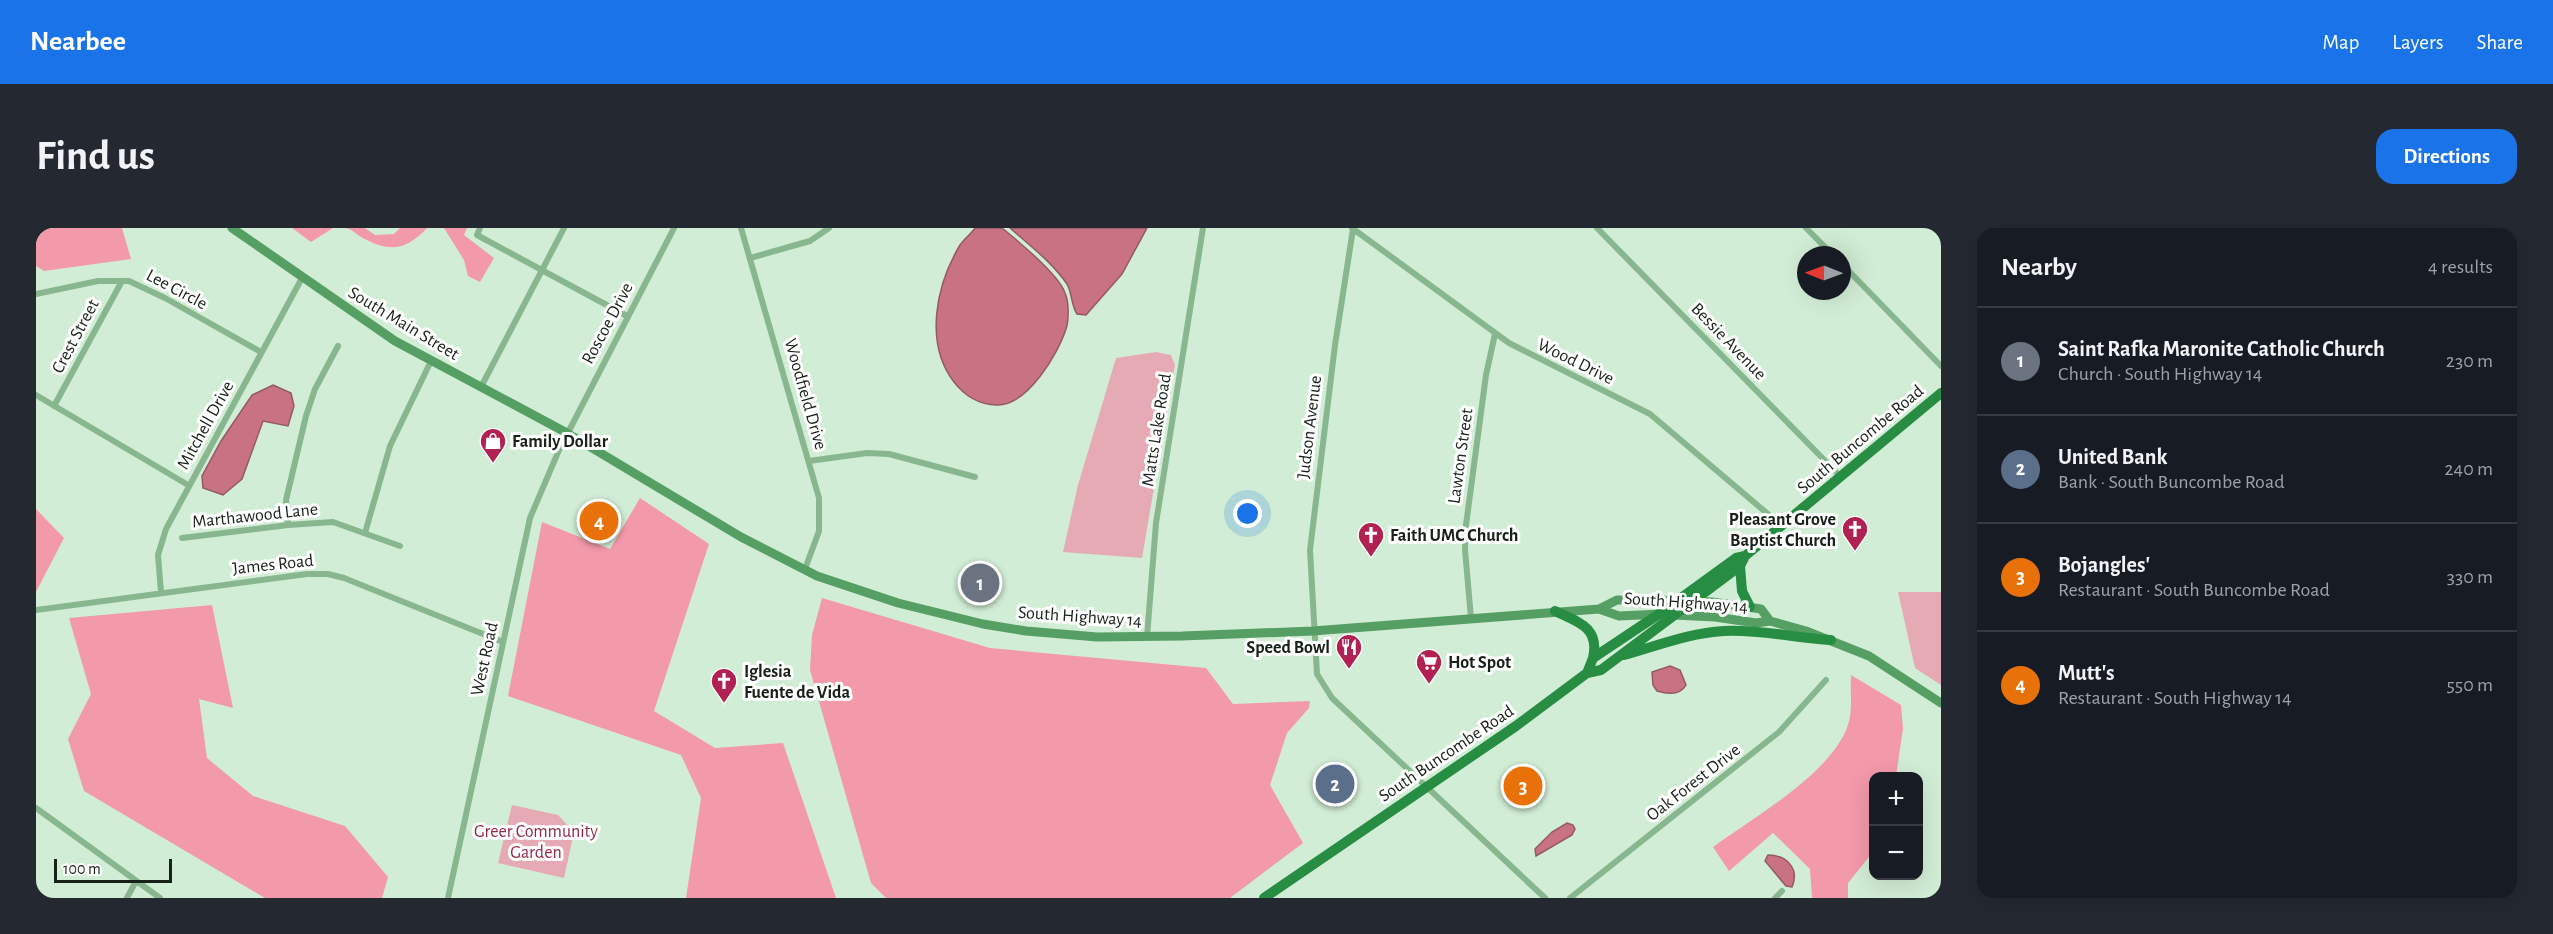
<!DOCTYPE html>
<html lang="en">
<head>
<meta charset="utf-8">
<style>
  body { margin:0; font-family:"Alegreya Sans",sans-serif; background:#242831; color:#f1f3f6 }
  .controls { position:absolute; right:18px; bottom:18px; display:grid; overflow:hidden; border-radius:12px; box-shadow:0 6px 24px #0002 }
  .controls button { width:54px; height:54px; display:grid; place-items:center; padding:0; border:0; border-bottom:2px solid #363941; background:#171b24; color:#f1f3f6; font:30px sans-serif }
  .compass { position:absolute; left:1761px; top:18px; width:54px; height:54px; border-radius:50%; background:#171b24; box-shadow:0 6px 24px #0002; rotate:271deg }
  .scale { position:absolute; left:18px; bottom:15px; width:118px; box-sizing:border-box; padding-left:6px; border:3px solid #172118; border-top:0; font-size:16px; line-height:21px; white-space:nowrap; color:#172118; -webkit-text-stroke:4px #fff; paint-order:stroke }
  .you { position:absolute; left:1212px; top:286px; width:21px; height:21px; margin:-15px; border:4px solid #fff; border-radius:50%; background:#1a73e8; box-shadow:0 0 0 9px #1a73e833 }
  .badge { display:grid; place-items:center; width:39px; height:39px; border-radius:50%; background:#1a73e8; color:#fff; font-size:20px; font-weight:700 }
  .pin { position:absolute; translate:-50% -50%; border:3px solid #fff; box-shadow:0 2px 6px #0006 }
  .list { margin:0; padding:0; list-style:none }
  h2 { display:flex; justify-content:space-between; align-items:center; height:78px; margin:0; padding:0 24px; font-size:26px }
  h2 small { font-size:20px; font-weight:400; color:#9ea1a6 }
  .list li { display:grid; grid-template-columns:39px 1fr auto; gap:18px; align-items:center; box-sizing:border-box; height:108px; padding:0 24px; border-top:2px solid #363941 }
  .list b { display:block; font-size:22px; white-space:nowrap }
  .list p { margin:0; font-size:20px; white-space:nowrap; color:#9ea1a6 }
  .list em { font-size:20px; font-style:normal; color:#9ea1a6 }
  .map { position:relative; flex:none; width:1905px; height:670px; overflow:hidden; border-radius:18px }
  header { display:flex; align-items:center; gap:36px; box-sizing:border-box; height:84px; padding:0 30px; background:#1a73e8; color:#fff }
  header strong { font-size:28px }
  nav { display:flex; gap:33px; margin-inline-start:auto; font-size:21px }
  .intro { display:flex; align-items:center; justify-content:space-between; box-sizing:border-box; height:144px; padding:0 36px }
  h1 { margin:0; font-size:42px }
  .button { padding:15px 27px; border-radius:18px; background:#1a73e8; color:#fff; font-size:21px; font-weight:700 }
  main { display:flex; gap:36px; padding:0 36px }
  aside { flex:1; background:#171b24; border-radius:18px; box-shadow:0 6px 24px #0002 }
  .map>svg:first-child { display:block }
  .green { fill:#e6aab5 }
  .forest { fill:#f299aa }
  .water { fill:#c87284; stroke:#935a64; stroke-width:1.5 }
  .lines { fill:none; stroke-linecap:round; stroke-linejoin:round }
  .minor { stroke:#88b78f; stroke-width:6 }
  .secondary { stroke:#569f64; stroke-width:9 }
  .primary { stroke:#278d43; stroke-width:10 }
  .labels { text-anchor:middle; stroke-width:6; stroke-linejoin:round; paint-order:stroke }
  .street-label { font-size:18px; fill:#172118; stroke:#fff }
  .poi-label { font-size:18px; font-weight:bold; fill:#172118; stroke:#fff; text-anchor:start }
  .park-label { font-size:18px; fill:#922a48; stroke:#fff }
</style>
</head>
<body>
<header>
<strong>Nearbee</strong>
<nav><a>Map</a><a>Layers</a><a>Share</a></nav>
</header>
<div class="intro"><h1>Find us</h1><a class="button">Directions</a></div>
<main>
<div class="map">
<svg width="1905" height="670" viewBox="0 0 1905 670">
  <rect width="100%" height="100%" fill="#d2edd5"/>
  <!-- green -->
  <path class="green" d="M1120 124 1135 127 1139 137 1106 330 1027 324 1042 257 1080 130Z
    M1862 364H1905V457L1879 440Z
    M476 577 522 587 538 604 528 650 462 635Z"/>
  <!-- forest -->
  <path class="forest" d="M0 0H86L95 31 8 43 0 38Z
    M256 0H297L275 14Z
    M310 0H329L339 7 358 6 364 0H391C372 20 357 25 331 12 323 9 318 2 310 0Z
    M408 0H431L428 7 458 30 444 54 432 48 428 32Z
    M604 270 673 316 618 483 679 520 747 515 800 670H650L665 570 645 527 472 468 506 294 574 321Z
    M0 281 28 310 0 364Z
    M786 370 954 420 1170 440 1197 476 1274 473 1273 480 1251 505 1234 557 1267 615 1194 670H850L835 655 774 442 776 407Z
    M176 377 197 480 163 471 171 530 217 568 309 598 352 649 346 670H229L48 563 32 511 55 466 33 390Z
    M1815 447 1865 477 1867 501 1860 548H1838L1837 624 1812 655V670H1776L1774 641 1737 605 1693 643 1677 619C1717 590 1796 545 1812 497 1817 483 1814 462 1815 447Z"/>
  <!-- water -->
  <path class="water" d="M939 0H966C982 13 1023 47 1029 65 1033 73 1033 92 1030 101 1022 126 991 178 961 177 943 177 928 167 918 154 888 115 900 57 924 17 928 11 935 6 939 0Z
    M974 0H1111L1086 46 1050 87 1041 86C1035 77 1036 64 1031 56 1016 34 993 17 974 0Z
    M237 157 255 165 258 178 252 198 227 193 206 251 187 267 167 260 166 248 185 213 216 167Z
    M1634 438 1644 442 1650 457C1644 468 1631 466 1621 463L1617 457 1616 444Z
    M1531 595 1537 597 1539 601 1536 607 1500 628 1499 621 1516 604Z
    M1732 627C1750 627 1764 640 1756 659L1750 658 1729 633Z"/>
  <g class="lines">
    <!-- minor -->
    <path class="minor" d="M444 0 441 7 591 88
      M705 0 783 270V303L769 341
      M1316 0 1473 115 1614 186 1746 298
      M1561 0 1804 248
      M1770 0 1797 27
      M1317 1 1299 117 1274 322 1281 446 1296 470 1509 670
      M714 30 774 13 793 0
      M1806 36 1905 138
      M0 66 62 53H93L129 70 225 124
      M445 159 528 0
      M0 167 152 257
      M18 178 86 53
      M773 233 831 225 853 226 939 249
      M252 297 250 272 270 188 279 161 302 118
      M329 305 354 218 395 133
      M146 310 252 297 297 294 364 318
      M125 364 122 327 130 301 266 50
      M0 382 271 346H292L308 350 467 414
      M1435 390 1429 322 1430 297 1450 147 1459 106
      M1111 409 1120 295 1167 0
      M0 580 124 670
      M91 670 100 653
      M412 670 494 290 523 222 638 0
      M1534 670 1743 504 1790 452
      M1739 670 1746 663"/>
    <!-- secondary -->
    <path class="secondary" d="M196 0 359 113 531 205 705 309 781 348 862 375 947 396 990 403 1061 409 1146 408 1277 403 1563 381 1583 388 1624 386
      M1563 381 1581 372H1620L1676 374 1725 381 1734 393
      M1637 387 1679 389 1720 395 1734 393 1770 403 1833 428 1905 475"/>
    <!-- primary -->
    <path class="primary" d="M1704 338 1706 363 1714 379
      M1519 383C1542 394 1564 399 1557 430
      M1588 427C1621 418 1653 405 1688 403 1723 401 1759 410 1795 412
      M1551 445 1557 430 1623 386 1700 330 1709 328
      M1228 670 1480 498 1551 445 1565 442 1704 338 1709 328 1905 165"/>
  </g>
  <!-- icons -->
  <defs>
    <g id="shop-pin" transform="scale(1.35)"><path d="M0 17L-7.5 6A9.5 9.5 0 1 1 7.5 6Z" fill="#b12152" stroke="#fff"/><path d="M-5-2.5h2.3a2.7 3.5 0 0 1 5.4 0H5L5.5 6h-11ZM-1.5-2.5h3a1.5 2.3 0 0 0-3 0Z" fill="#fff"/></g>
    <g id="church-pin" transform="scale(1.35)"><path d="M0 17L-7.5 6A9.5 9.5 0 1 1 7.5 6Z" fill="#b12152" stroke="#fff"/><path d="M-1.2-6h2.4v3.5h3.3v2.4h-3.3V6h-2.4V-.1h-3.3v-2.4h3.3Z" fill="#fff"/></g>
    <g id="restaurant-pin" transform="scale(1.35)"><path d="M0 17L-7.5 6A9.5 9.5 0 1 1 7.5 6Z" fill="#b12152" stroke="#fff"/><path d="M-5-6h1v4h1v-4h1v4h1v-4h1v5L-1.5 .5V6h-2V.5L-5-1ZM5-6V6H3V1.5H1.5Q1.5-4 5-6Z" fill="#fff"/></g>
    <g id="supermarket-pin" transform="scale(1.35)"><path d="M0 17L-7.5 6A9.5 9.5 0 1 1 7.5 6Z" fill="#b12152" stroke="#fff"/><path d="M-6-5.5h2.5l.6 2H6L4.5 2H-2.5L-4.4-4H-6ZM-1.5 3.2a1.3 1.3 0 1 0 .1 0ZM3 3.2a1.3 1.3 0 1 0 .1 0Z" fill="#fff"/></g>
  </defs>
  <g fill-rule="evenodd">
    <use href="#shop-pin" x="457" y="213"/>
    <use href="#church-pin" x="1819" y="301"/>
    <use href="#church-pin" x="1335" y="307"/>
    <use href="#restaurant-pin" x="1313" y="419"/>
    <use href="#supermarket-pin" x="1393" y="434"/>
    <use href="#church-pin" x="688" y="453"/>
  </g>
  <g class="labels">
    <!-- street labels -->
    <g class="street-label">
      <text transform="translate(141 61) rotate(28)" y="6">Lee Circle</text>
      <text transform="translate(368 95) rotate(31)" y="6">South Main Street</text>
      <text transform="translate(571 95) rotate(-62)" y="6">Roscoe Drive</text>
      <text transform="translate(39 108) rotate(-62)" y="6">Crest Street</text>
      <text transform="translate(1693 113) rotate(46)" y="6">Bessie Avenue</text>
      <text transform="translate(1540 133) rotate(26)" y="6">Wood Drive</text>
      <text transform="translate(770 166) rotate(74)" y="6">Woodfield Drive</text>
      <text transform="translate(169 197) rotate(-61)" y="6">Mitchell Drive</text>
      <text transform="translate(1273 199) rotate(-83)" y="6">Judson Avenue</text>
      <text transform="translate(1120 202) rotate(-81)" y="6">Matts Lake Road</text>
      <text transform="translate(1824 211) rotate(-40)" y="6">South Buncombe Road</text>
      <text transform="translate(1424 228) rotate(-82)" y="6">Lawton Street</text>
      <text transform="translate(219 287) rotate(-6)" y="6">Marthawood Lane</text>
      <text transform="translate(237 336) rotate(-6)" y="6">James Road</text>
      <text transform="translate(1650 374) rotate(4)" y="6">South Highway 14</text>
      <text transform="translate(1044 388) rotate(4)" y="6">South Highway 14</text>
      <text transform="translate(448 431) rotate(-78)" y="6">West Road</text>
      <text transform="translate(1410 525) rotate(-34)" y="6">South Buncombe Road</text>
      <text transform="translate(1657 554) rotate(-38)" y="6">Oak Forest Drive</text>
    </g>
    <!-- poi labels -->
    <g class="poi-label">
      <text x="476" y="219">Family Dollar</text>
      <text x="1800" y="297" text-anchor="end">Pleasant Grove<tspan x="1800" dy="21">Baptist Church</tspan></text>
      <text x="1354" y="313">Faith UMC Church</text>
      <text x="1294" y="425" text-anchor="end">Speed Bowl</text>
      <text x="1412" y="440">Hot Spot</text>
      <text x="708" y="449">Iglesia<tspan x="708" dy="21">Fuente de Vida</tspan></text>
    </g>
    <!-- park labels -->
    <g class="park-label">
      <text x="500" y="609">Greer Community<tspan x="500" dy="21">Garden</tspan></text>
    </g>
  </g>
</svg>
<div class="controls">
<button>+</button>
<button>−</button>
</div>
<svg class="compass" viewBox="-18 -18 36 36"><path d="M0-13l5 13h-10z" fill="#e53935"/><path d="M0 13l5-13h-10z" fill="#9ea1a6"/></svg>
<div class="scale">100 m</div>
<div class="you"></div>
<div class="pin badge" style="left:944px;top:355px;background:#6b7280">1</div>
<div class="pin badge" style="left:1299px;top:556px;background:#5c6f8a">2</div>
<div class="pin badge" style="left:1487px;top:558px;background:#e8710a">3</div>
<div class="pin badge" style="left:563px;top:293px;background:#e8710a">4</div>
</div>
<aside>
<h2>Nearby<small>4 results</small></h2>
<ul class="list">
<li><span class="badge" style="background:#6b7280">1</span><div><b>Saint Rafka Maronite Catholic Church</b><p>Church · South Highway 14</p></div><em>230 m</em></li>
<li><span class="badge" style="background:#5c6f8a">2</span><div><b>United Bank</b><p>Bank · South Buncombe Road</p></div><em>240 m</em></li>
<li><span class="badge" style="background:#e8710a">3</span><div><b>Bojangles'</b><p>Restaurant · South Buncombe Road</p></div><em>330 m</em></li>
<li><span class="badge" style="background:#e8710a">4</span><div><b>Mutt's</b><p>Restaurant · South Highway 14</p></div><em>550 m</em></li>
</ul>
</aside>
</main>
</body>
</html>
